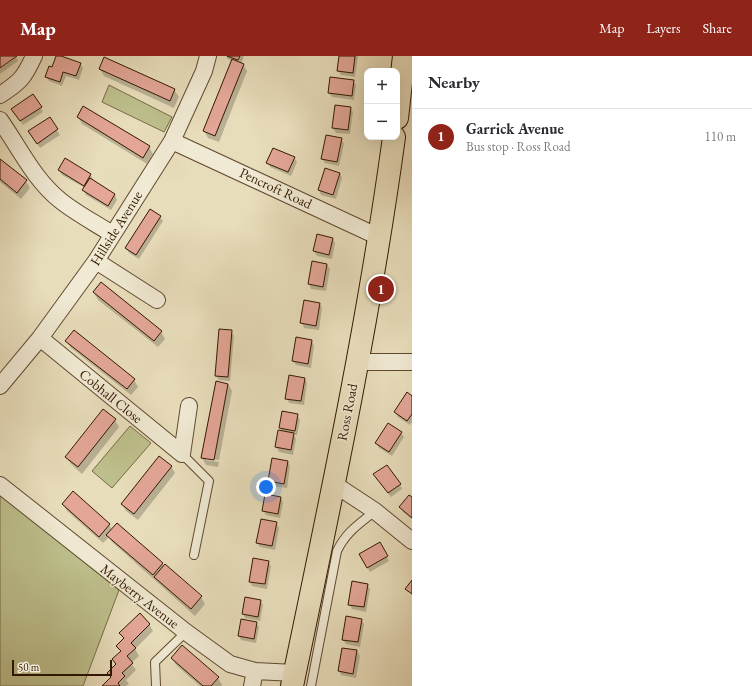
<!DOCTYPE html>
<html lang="en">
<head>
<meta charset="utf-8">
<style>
  body { margin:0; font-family:"EB Garamond",serif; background:#f7f7f7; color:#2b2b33 }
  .controls { position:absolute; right:12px; top:12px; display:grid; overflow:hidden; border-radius:8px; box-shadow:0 4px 16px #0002 }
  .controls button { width:36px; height:36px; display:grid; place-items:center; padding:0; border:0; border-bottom:1px solid #e1e1e2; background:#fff; color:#2b2b33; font:20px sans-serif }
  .scale { position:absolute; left:12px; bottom:10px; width:100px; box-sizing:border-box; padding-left:4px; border:2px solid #331801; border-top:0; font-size:11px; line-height:14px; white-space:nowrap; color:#331801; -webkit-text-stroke:3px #f0e9d3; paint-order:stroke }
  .you { position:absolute; left:266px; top:431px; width:14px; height:14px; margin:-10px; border:3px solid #fff; border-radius:50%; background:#1a73e8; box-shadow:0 0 0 6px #1a73e833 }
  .badge { display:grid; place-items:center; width:26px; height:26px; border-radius:50%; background:#8f2418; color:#fff; font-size:13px; font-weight:700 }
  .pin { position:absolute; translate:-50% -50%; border:2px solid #fff; box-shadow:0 1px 4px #0006 }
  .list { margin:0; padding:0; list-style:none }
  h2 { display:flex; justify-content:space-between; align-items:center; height:52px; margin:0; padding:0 16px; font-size:17px }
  h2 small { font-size:13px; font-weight:400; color:#7c7c81 }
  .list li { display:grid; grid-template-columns:26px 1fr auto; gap:12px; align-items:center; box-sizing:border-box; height:56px; padding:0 16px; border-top:1px solid #e1e1e2 }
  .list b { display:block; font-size:15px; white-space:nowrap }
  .list p { margin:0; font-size:13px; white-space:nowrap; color:#7c7c81 }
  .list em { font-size:13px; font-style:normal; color:#7c7c81 }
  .map { position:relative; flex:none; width:412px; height:630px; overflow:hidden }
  header { display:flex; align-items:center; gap:24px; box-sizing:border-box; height:56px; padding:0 20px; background:#8f2418; color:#fff }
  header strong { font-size:19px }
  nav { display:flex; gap:22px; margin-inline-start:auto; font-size:14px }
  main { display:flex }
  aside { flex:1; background:#fff }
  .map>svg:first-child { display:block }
  .green { fill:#bdbf8c; stroke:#786c46 }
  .shadow { fill:#0003 }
  .building { fill:#e3a697; stroke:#331801 }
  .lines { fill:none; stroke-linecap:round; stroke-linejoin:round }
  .lane-casing { stroke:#604930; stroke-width:10 }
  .street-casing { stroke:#604930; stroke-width:18 }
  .highway-casing { stroke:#331801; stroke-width:24 }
  .lane { stroke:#f0e9d3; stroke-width:8 }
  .street { stroke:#f0e9d3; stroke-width:16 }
  .highway { stroke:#e8ddbb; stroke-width:22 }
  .labels { text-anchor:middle; stroke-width:3; stroke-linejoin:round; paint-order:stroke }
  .street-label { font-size:14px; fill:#331801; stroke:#f0e9d3 }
</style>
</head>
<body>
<header>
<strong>Map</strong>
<nav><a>Map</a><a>Layers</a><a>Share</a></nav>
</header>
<main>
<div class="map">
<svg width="412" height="630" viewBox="0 0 412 630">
  <rect width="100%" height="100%" fill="#e8ddbb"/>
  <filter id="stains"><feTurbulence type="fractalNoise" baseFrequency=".005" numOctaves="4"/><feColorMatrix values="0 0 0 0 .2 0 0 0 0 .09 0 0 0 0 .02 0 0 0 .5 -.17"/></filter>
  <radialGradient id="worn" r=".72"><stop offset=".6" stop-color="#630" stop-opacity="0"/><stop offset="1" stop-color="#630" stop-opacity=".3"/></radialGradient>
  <!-- green -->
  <path class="green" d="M109 29 172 61 164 76 102 46Z
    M130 370 151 387 112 432 92 415Z
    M0 438 119 534 83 630H0Z"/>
  <!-- shadow -->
  <path class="shadow" d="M57 0 80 8 83 12 79 24 66 20 62 30 49 25 46 21 53 12Z
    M226 0H244L241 8H243L247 15 219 86 208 82 204 75 232 5 228 3Z
    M340 0H358L355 21 341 19 338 14Z
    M16 1 18 5 0 18V13Z
    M100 13 174 34 179 41 174 52 104 20Z
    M353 25 356 29 354 44 332 41 329 37Z
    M336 50 350 52 353 56 350 78 336 77 333 72Z
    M41 52 43 56 23 69 15 58Z
    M78 61 149 91 153 98 147 108 82 68Z
    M49 62 60 79 40 92 32 80Z
    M341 83 344 88 339 110 325 107 322 103Z
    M294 102 297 106 291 120 270 111 267 106Z
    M0 104 26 125 30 132 21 143 0 126Z
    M59 114 90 118 93 123 92 125 115 139 117 144 111 154 86 139 83 134 85 132 62 119Z
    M340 117 342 122 336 143 321 139 319 134Z
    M160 161 163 165 139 203 129 197 126 192Z
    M332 182 335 187 332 203 317 200 314 195Z
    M327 209 330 213 326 235 311 233 309 228Z
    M94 237 161 276 165 283 158 291 98 244Z
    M320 248 322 252 319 274 304 272 302 267Z
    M231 275 234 280 230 325 219 324 216 320Z
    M67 285 134 324 138 331 131 339 71 292Z
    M312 285 314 290 311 312 296 309 293 305Z
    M305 323 307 327 304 349 289 347 287 342Z
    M228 328 232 335 219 404 206 402V404L219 406 218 411 206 409 202 402Z
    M412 341V366L410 369 398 361 395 356Z
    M103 355 115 364 119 371 82 418 71 408 66 401Z
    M297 359 300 364 297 379H294L296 383 293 399 279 396 276 391 282 376 280 372Z
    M401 377 404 381 392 400 379 392 376 387Z
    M288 406 290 410 287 432 272 430 269 425Z
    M171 410 175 417 138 464 126 455 122 448Z
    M377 423 400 428 402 433 391 441Z
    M281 442 283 446 280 462 266 459 263 454Z
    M412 442V463L403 456 400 451Z
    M63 448 109 468 112 474 117 468 163 508 164 511 165 509 201 541 205 548 195 560 112 486 109 481 103 487 67 455Z
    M276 467 279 472 275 494 260 491 257 487Z
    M379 488 389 505 370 516 360 498Z
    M268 506 271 510 267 533 252 530 250 525Z
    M367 529 370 533 366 556 352 553 349 548Z
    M260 545 263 549 260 565 245 562 243 558Z
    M361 564 364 568 360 591 346 588 343 584Z
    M256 567 259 571 256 587 241 584 239 580Z
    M149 568 153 575 135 593 139 600 131 607 136 614 126 624 129 628 126 630H104L111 623 108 617 116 609 113 603 121 596 117 590 124 583 120 577Z
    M342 593 357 595 360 600 356 622 341 619 339 615Z
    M172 602 218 622 222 629 221 630H200L176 609Z"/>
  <!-- building -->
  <path class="building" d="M0 0H17L0 12Z
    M56 0H61L81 7 76 20 63 16 60 26 45 21 49 10 52 11Z
    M227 0H240L238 4Z
    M339 0H355L353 17 337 15Z
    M104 1 175 33 170 45 99 13Z
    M232 3 244 8 215 80 203 75Z
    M330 21 354 24 352 40 328 37Z
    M33 38 42 51 20 65 11 53Z
    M335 49 351 51 348 74 332 72Z
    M83 50 150 90 143 102 77 61Z
    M50 61 58 73 37 88 28 75Z
    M326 79 342 82 337 106 321 103Z
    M273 92 295 101 288 116 266 107Z
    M65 102 91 118 84 130 58 114Z
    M0 103 27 124 17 137 0 123Z
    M325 112 340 117 333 139 318 134Z
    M90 122 115 138 108 150 82 134Z
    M150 153 161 160 136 199 125 192Z
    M317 178 333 182 329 199 313 195Z
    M312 205 327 208 323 231 308 228Z
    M101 226 162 275 154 285 93 236Z
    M304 244 320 247 316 270 300 267Z
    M219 273 232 274 228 321 215 320Z
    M74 274 135 323 127 333 65 285Z
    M296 281 312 284 308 308 292 305Z
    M289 319 305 322 301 345 285 343Z
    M216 325 228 328 214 404 201 402Z
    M407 336 412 340V358L407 365 394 356Z
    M103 353 116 363 78 411 65 401Z
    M282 355 298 358 295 375 279 372Z
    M388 367 402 376 389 396 375 387Z
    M278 374 294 377 291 394 275 391Z
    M159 400 172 410 134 458 121 448Z
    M272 402 288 405 284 428 268 425Z
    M387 409 401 428 388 437 373 418Z
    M73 435 110 468 99 481 62 448Z
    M265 438 281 441 278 458 262 455Z
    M409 439 412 441V462L399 451Z
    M261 463 277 466 272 490 256 487Z
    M117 467 163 507 153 519 106 479Z
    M380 486 388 500 367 512 359 498Z
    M253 502 269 505 265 528 249 526Z
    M165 508 202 540 191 553 154 521Z
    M412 524V538L405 533Z
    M352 525 368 528 364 551 348 549Z
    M245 541 261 544 258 561 242 558Z
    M140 557 150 568 131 587 136 592 127 600 133 607 122 617 125 620 118 627 120 630H102L111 621 107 617 116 608 112 603 121 595 116 590 124 582 119 577Z
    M346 560 362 563 358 586 342 584Z
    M241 563 257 566 254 583 238 580Z
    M182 589 219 621 211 630H203L171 602Z
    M342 592 357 594 353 618 338 615Z"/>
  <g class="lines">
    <!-- lane casing -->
    <g class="lane-casing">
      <path id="lane" d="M182 398 209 425 194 499
        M156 630 155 606 186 576
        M311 630 337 495C346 476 359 468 375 455"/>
    </g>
    <!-- street casing -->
    <g class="street-casing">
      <path id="street" d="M0 39C20 26 24 22 34 0
        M0 64C19 91 34 124 61 145 76 157 95 167 112 178
        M172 85 379 181
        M96 205 157 244
        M40 282 182 398
        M357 306H412
        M0 330 40 282 96 205 172 85 204 15 208 0
        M182 398 189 350
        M334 428 375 455 412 485
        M0 429 186 576 230 608 255 615 295 617
        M252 630 255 615"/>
    </g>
    <!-- highway casing -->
    <g class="highway-casing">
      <path id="highway" d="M397 62 404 0
        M292 630C330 448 369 265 394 81"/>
    </g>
    <!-- lane -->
    <use href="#lane" class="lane"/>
    <!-- street -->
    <use href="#street" class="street"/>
    <!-- highway -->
    <use href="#highway" class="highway"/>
  </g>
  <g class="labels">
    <!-- street labels -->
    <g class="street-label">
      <text transform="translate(276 132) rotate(25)" y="5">Pencroft Road</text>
      <text transform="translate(116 172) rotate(-58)" y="5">Hillside Avenue</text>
      <text transform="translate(111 340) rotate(39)" y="5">Cobhall Close</text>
      <text transform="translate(347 356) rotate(-79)" y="5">Ross Road</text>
      <text transform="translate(140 540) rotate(38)" y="5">Mayberry Avenue</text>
    </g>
  </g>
  <rect width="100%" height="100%" filter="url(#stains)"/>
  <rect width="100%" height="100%" fill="url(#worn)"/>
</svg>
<div class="controls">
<button>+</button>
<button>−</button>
</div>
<div class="scale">50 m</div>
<div class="you"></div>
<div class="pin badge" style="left:381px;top:233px">1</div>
</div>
<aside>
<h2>Nearby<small></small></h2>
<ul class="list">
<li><span class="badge">1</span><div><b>Garrick Avenue</b><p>Bus stop · Ross Road</p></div><em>110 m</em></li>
</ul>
</aside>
</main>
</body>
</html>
